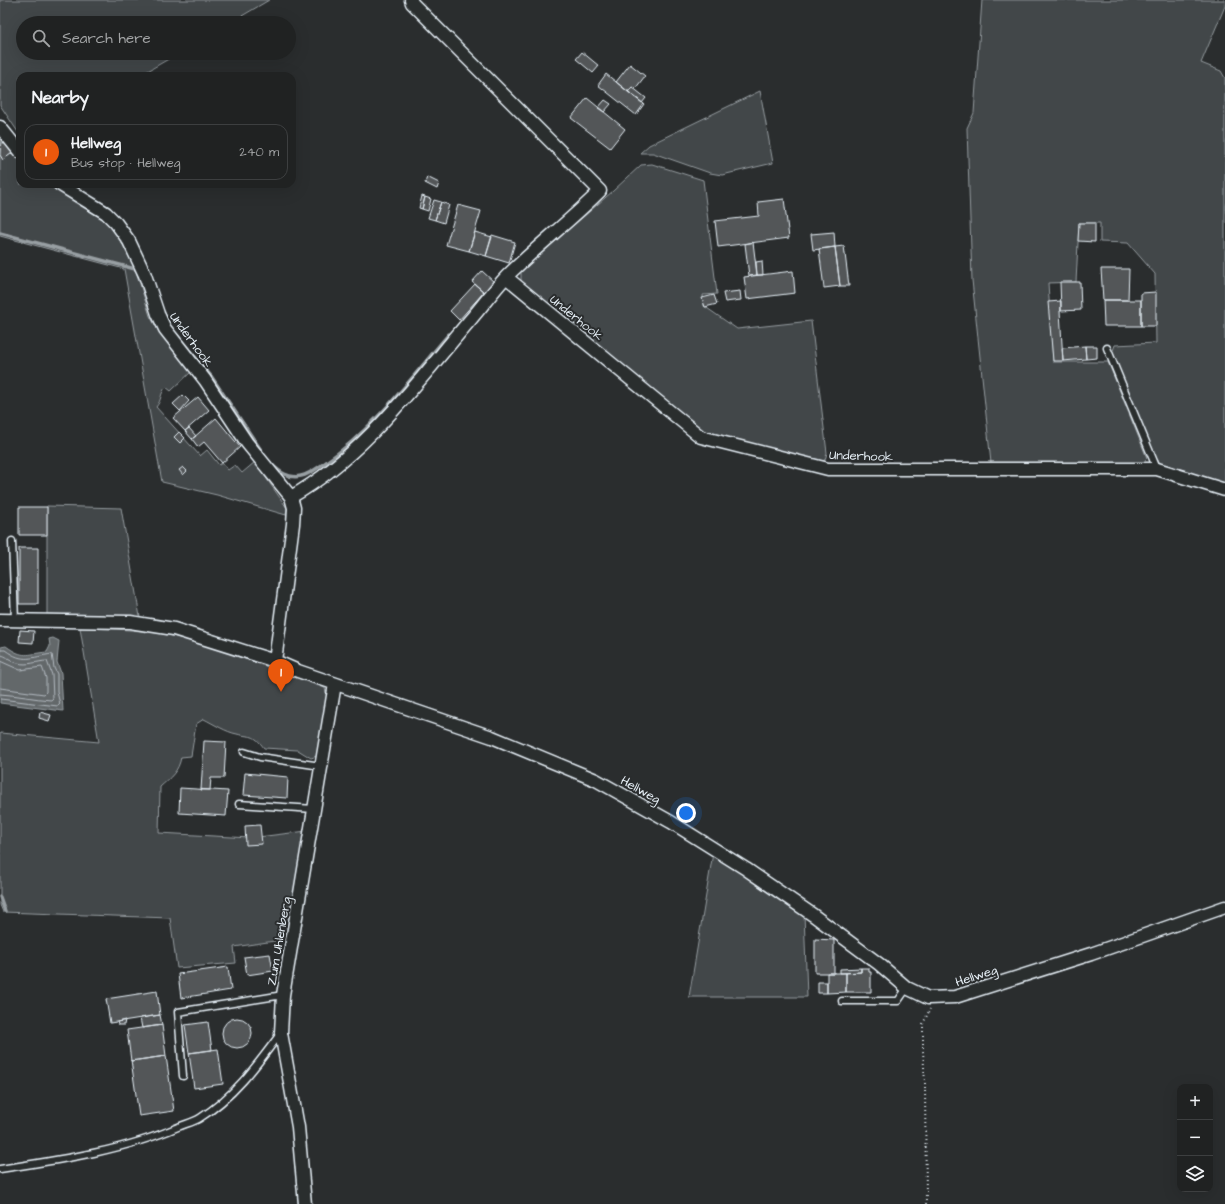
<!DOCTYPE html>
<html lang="en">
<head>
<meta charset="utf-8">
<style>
  body { margin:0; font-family:"Architects Daughter",sans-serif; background:#282a2a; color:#f1f3f6 }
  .controls { position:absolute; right:12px; bottom:12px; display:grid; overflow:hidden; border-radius:8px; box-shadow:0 4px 16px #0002 }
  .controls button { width:36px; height:36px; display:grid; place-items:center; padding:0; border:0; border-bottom:1px solid #3d3f40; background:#202222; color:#f1f3f6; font:20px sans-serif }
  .you { position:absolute; left:686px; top:813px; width:14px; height:14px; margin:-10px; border:3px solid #fff; border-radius:50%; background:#1a73e8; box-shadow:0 0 0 6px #1a73e833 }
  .badge { display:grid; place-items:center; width:26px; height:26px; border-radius:50%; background:#ea580c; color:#fff; font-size:13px; font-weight:700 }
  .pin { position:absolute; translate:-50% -33px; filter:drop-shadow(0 1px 2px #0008) }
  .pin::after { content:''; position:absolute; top:21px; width:14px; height:12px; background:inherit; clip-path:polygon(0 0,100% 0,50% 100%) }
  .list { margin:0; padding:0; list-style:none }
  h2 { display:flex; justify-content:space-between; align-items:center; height:52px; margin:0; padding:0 16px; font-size:17px }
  h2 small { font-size:13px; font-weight:400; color:#a2a4a5 }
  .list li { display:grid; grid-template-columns:26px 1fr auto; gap:12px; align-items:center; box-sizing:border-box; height:56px; margin:0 8px 8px; padding:0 8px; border:1px solid #3d3f40; border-radius:12px }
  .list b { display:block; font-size:15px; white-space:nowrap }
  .list p { margin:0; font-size:13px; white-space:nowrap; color:#a2a4a5 }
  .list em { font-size:13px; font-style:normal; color:#a2a4a5 }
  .icon { flex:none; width:22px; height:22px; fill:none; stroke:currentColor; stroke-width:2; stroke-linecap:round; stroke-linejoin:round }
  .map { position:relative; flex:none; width:1225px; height:1204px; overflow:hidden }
  .search { position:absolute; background:#202222; box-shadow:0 4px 16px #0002; left:16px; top:16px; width:280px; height:44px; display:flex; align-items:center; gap:10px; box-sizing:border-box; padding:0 14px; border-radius:22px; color:#a2a4a5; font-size:15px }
  .panel { position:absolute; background:#202222; box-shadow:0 4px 16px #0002; left:16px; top:72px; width:280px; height:116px; border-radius:12px }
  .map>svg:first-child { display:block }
  .green { fill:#424648; stroke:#959ca0 }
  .water { fill:#63686b; stroke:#989fa3 }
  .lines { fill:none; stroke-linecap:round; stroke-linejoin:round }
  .shore { stroke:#b3bac0; stroke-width:1 }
  .stream { stroke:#989fa3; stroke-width:3.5 }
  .building { fill:#535759; stroke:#e8f1f8 }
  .lane-casing { stroke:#e8f1f8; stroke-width:9 }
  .street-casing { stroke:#e8f1f8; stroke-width:15 }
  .path { stroke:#e8f1f8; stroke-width:2; stroke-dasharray:1 3; stroke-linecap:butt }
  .lane { stroke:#2a2d2e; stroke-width:6 }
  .street { stroke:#2a2d2e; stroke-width:12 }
  .labels { text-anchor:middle; stroke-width:4; stroke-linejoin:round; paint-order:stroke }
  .street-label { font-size:13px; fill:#e8f1f8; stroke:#2a2d2e }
</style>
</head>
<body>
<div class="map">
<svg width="1225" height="1204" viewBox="0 0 1225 1204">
  <rect width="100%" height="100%" fill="#2a2d2e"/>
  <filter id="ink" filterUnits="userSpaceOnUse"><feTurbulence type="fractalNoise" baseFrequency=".025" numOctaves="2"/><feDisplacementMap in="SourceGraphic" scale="8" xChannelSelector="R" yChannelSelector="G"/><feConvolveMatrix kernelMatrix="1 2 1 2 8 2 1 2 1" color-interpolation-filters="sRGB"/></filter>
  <g filter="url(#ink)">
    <!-- green -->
    <path class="green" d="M0 0H269L230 23H23V53H179L139 76H20V135L0 105Z
      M982 0H1225V6L1201 63 1221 71 1225 78V485L1162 464 1155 458 1112 353 1115 345 1156 343 1155 274 1128 243 1100 242V223H1079L1076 282 1048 283 1053 362H1108L1147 458 1142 464 991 463 972 280 967 128 974 113Z
      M760 91 773 163 722 175 710 173 653 153H640L649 145Z
      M13 153 20 161V184H48L86 205 107 221 117 234 134 265 150 316 159 332 192 371 171 391 166 387C160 393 162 400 156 407L200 456 207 450 219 465 222 463 228 470 235 465 242 473 255 462 287 508 286 515 217 495 162 482 124 269 0 236V155L3 159Z
      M652 164 703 180 717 294 703 295 704 306 737 329 811 321 827 453 825 460 822 461 704 433 521 283V271L613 191 641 165Z
      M47 506 121 508 140 617 47 614Z
      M80 628C109 629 139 629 168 635 222 648 273 670 325 688L327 699 320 755 311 758 298 750 264 748C253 733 252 738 237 734 226 732 214 724 204 719L196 724 191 756 181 757C179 771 170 778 160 787L159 833 250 838 307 831 288 939 234 947 236 963 177 968 170 918 3 912 0 905V733L99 742Z
      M713 853 804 913 807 997H689Z"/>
    <!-- water -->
    <path class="water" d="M53 638 59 641 57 662 61 673 63 711 0 703 1 647 6 646C24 659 26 654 47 652L50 646 49 639Z"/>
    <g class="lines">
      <!-- shore -->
      <path class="shore" d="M0 650H5C24 664 31 657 52 654L54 668 57 674V692L60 704 58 706C38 704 19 701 0 699
        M0 655C7 655 11 662 18 663 27 666 38 661 47 661L52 675 53 698 51 700C34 699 17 695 0 694
        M0 661 20 670 42 667 46 678V692L44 694 0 688"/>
      <!-- stream -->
      <path class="stream" d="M0 233 135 269
        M176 334 211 376 263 453
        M271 464C280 472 288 479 301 476 310 474 317 468 325 463 374 429 411 378 449 334
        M0 897 5 911"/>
    </g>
    <!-- building -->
    <path class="building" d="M582 52 599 66 593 73 576 59Z
      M630 64 645 76 635 89 632 87 628 92 616 82Z
      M606 74 644 104 636 115 598 85Z
      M632 87 646 98 642 103 628 92Z
      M587 98 625 129 610 148 571 118Z
      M605 100 611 104 604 112 598 108Z
      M1 138 12 153 3 160 0 155Z
      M427 177 439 183 437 189 425 183Z
      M422 196 425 197 422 209 419 208Z
      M425 197 431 199 428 211 422 209Z
      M784 199 789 238 718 247 715 221 759 216 758 202Z
      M434 200 441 202 435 220 428 218Z
      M441 202 449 205 444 223 435 220Z
      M458 205 481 211 469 251 446 245Z
      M1079 223H1095V242L1078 241Z
      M475 232 492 237 486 256 469 251Z
      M834 232 835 247 813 250 811 234Z
      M492 235 515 242 509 263 486 256Z
      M753 242 757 275 749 276 745 244Z
      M844 246 849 286H840L835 247Z
      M835 247 840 286 824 288 819 249Z
      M762 261 763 275H757L756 262Z
      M1101 269H1129L1128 300H1103Z
      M482 271 494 282 484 292 472 282Z
      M793 271 795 293 747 299 744 277Z
      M1060 282H1080L1081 310 1061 311Z
      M475 284 484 292 459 320 450 311Z
      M740 291 741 300 725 302 723 293Z
      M1156 292V326H1141V293Z
      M714 295 717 304 705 307 702 298Z
      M1103 300H1141V326H1104Z
      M1061 301V311H1060L1063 361H1053L1048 302Z
      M1085 346 1086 359 1063 361 1062 348Z
      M1085 346H1097V358L1086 359Z
      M183 395 189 401 180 411 173 404Z
      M198 397 209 410 185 431 173 418Z
      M216 418 240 447 222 463 204 442 198 447 192 439Z
      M189 428 196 436 192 439 185 431Z
      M179 432 185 438 180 443 174 437Z
      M183 467 187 471 183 475 179 470Z
      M19 507H47V535H19Z
      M19 548H38V604H19Z
      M20 630 34 631 33 643 19 642Z
      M40 712 51 715 49 721 39 718Z
      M204 741 226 742 224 778H211L210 790H201Z
      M245 773 288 777 287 798 243 795Z
      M180 788 228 791 226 816 179 813Z
      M260 825 262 844 246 845 245 826Z
      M815 939 834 940V973H815Z
      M270 954 273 971 247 975 244 957Z
      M228 967 231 990 181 998 178 974Z
      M861 968V972L840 973V969Z
      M861 968H869V972H871V992H846V973L861 972Z
      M827 973H846V992L827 993Z
      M818 982H827V993H818Z
      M157 991 160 1015 110 1023 106 999Z
      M160 1015 162 1025 142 1028 140 1018Z
      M222 1033a15 15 0 1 1 30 0a15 15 0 1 1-30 0Z
      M125 1020 124 1025H118L117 1022Z
      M208 1022 212 1050 189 1053 185 1025Z
      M162 1025 166 1056 131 1061 127 1030Z
      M218 1049 223 1084 194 1088 189 1053Z
      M166 1056 174 1111 139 1116 131 1060V1061Z"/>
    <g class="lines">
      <!-- lane casing -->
      <g class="lane-casing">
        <path id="lane" d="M1107 348 1157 469
          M12 541 15 620
          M244 752 260 757 321 766
          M239 804 314 809
          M842 1001H898L907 988
          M183 1076 178 1012 283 995
          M0 1169C59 1160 123 1151 178 1127 185 1124 194 1122 200 1118 234 1097 257 1065 280 1034"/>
      </g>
      <!-- street casing -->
      <g class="street-casing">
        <path id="street" d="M0 127 20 152
          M59 184 106 213 116 223 129 241 145 275 158 314 165 329 205 380 247 443 291 497 294 508 293 524 275 661
          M506 277 701 437 828 469H1157L1225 490
          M291 497C365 455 417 382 471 319 483 305 494 290 506 277 536 247 570 221 600 191L412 3 411 0
          M0 620 130 622 174 629 275 661 298 671 492 737 596 780 671 822 746 869 813 915 879 964 907 988 928 998 955 997 1091 954 1225 907
          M305 1204 298 1127 281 1033 283 995 335 684"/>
      </g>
      <!-- path -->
      <path class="path" d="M926 1204 925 1083 923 1051V1024L930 1009"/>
      <!-- lane -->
      <use href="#lane" class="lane"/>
      <!-- street -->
      <use href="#street" class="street"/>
    </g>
  </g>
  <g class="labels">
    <!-- street labels -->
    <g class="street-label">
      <text transform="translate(577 317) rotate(39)" y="5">Underhook</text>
      <text transform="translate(192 339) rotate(54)" y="5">Underhook</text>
      <text transform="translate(861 455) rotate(2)" y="5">Underhook</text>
      <text transform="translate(641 789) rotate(29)" y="5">Hellweg</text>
      <text transform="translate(278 941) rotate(-80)" y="5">Zum Uhlenberg</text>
      <text transform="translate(976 975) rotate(-18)" y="5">Hellweg</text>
    </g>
  </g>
</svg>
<div class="controls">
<button>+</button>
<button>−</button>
<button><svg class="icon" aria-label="layers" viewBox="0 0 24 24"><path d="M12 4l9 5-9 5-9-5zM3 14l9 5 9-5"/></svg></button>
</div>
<div class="you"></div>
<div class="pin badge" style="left:281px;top:692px">1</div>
<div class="search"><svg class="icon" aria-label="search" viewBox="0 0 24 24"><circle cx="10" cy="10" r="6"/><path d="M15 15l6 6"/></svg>Search here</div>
<section class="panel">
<h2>Nearby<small></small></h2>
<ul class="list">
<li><span class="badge">1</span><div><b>Hellweg</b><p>Bus stop · Hellweg</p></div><em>240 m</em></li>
</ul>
</section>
</div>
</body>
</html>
